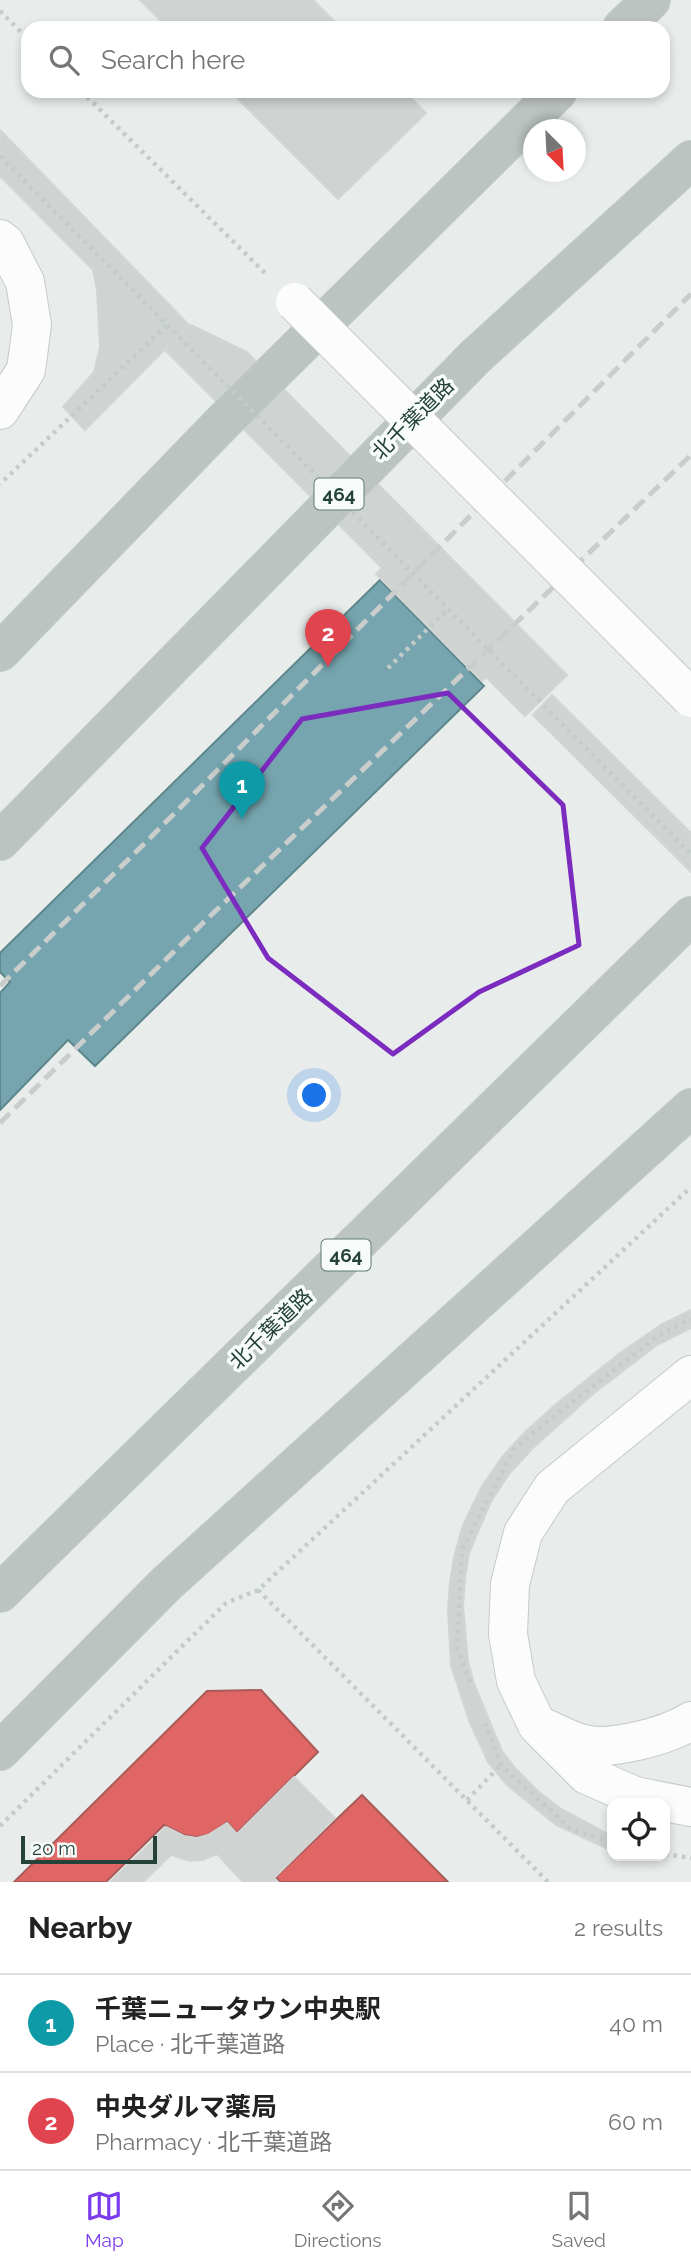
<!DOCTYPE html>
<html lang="en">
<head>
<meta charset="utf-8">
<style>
  body { margin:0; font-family:Raleway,"Noto Sans JP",sans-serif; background:#f6f6f6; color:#222 }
  .controls { position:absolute; right:21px; bottom:21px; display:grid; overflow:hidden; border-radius:14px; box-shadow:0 4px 10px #0003 }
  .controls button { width:63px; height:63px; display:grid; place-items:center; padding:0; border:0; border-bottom:2px solid #e0e0e0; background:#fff; color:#222; font:35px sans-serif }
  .compass { position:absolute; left:523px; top:119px; width:63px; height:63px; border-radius:50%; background:#fff; box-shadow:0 4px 10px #0003; rotate:156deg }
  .scale { position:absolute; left:21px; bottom:18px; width:136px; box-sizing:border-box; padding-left:7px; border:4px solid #24423a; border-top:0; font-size:19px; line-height:24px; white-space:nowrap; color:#24423a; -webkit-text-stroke:5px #f7fbf9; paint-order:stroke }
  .you { position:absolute; left:315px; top:1096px; width:24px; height:24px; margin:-18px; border:5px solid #fff; border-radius:50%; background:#1a73e8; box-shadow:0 0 0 10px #1a73e833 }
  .badge { display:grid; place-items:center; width:46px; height:46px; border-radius:50%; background:#7c3aed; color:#fff; font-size:23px; font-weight:700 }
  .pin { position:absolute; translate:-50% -58px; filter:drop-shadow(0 2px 4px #0008) }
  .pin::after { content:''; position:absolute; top:37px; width:24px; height:21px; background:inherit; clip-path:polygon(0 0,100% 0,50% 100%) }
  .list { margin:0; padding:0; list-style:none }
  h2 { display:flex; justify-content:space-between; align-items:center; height:91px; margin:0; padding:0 28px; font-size:30px }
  h2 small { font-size:23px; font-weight:400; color:#767676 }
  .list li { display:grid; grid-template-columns:46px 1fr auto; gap:21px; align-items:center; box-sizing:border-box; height:98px; padding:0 28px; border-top:2px solid #e0e0e0 }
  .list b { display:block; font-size:26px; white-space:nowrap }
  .list p { margin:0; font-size:23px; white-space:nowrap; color:#767676 }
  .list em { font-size:23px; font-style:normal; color:#767676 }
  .icon { flex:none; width:38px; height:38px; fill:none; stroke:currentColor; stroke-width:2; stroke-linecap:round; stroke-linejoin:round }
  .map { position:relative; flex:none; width:691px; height:1882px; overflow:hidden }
  .search { position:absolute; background:#fff; box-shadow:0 4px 10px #0003; left:21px; right:21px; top:21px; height:77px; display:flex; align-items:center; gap:18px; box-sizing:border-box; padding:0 24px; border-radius:21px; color:#767676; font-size:26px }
  .sheet { height:287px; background:#fff }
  nav { display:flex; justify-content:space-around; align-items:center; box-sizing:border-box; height:98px; border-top:2px solid #e0e0e0; background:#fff; font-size:19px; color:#767676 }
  nav a { display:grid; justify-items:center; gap:4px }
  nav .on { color:#7c3aed }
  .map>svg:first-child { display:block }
  .shops { fill:#e06666; stroke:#a85b59; stroke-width:2 }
  .public { fill:#76a5af; stroke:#5d878c; stroke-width:2 }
  .building { fill:#cfd4d2; stroke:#d1d6d4; stroke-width:2 }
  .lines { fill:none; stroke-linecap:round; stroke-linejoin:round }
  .minor-casing { stroke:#c5cac8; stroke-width:40 }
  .highway-casing { stroke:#c3ccc9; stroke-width:40 }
  .path { stroke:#c3ccca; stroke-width:4.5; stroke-dasharray:3.5 5; stroke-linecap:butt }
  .minor { stroke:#fcfcfc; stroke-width:38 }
  .highway { stroke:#bcc4c2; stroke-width:38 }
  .rail { stroke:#c9cdcc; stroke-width:5; stroke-dasharray:14 7; stroke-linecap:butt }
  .minor-bridge-casing { stroke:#c5cac8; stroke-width:40; stroke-linecap:butt }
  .path-bridge { stroke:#c3ccca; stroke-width:4.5; stroke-dasharray:3.5 5; stroke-linecap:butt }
  .minor-bridge { stroke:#fcfcfc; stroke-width:38 }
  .marked { fill:none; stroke:#7b2cbf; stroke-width:5; stroke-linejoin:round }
  .labels { text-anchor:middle; stroke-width:7; stroke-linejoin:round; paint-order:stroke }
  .shield { fill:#f7fbf9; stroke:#637a73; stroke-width:2 }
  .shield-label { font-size:19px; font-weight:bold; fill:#24423a }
  .street-label { font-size:21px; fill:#24423a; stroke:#f7fbf9 }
</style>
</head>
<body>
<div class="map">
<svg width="691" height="1882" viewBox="0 0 691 1882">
  <rect width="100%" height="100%" fill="#e8edeb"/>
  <!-- shops -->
  <path class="shops" d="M261 1690 318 1752 237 1833 227 1822 208 1835 197 1837 184 1835 164 1825 106 1882H14L207 1691Z
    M362 1795 448 1882H280L276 1877Z"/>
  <!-- public -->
  <path class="public" d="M380 580 484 686 95 1066 68 1040 0 1110V993L10 982 0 972V953Z"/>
  <!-- building -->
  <path class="building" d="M140 0H313L341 28H168Z
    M230 91H404L426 113 338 199Z
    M0 130 189 325 85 430 63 407 94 372 100 347 97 290 93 270 0 176Z
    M191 325 247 352 567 675 525 716 486 677 482 681 376 574 382 568 166 351Z
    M552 695 691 833V872L533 715Z
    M691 1310V1328L657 1345 593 1394 533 1448 509 1474 492 1500 480 1527 469 1553 465 1578 463 1607 468 1661 474 1684 502 1751 515 1768 539 1792 561 1809 612 1836V1851L556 1825 506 1784 488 1762 470 1723 451 1665 448 1610 450 1582 454 1557 463 1525 482 1486 503 1456 525 1432 555 1405 620 1353 662 1324Z
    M294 1777 335 1818 274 1878 278 1882H243L217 1854 203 1860 190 1861 171 1855 156 1837 166 1827 184 1836 197 1838 208 1835 227 1823 237 1834Z
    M155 1839 170 1856 143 1882H110Z"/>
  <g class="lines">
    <!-- minor casing -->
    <g class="minor-casing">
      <path id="minor" d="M0 239 5 243 25 282 32 325 26 370 0 410
        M691 1375 552 1488 523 1533 510 1584 508 1634 516 1681 537 1725 587 1775 635 1796 691 1807
        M547 1729C558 1734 571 1741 583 1744 611 1751 667 1736 691 1721"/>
    </g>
    <!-- highway casing -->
    <g class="highway-casing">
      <path id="highway" d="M622 28 651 0
        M0 652 221 424 558 91
        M0 841 475 357 691 160
        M0 1593 691 916
        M0 1751 166 1584 691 1108"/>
    </g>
    <!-- path -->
    <path class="path" d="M0 11 28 39
      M81 91 267 275
      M0 156 167 325 0 484
      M388 668 448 609
      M258 1590 548 1882
      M470 1682 457 1648 462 1550 515 1447 659 1335 691 1319
      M485 1723 501 1765 572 1830 612 1842
      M467 1800 501 1765
      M0 1826 226 1603 258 1590 691 1187
      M665 1854 691 1858"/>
    <!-- minor -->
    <use href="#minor" class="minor"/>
    <!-- highway -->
    <use href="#highway" class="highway"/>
    <!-- rail -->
    <path class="rail" d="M0 986 143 845 691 294
      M0 1123 204 922 691 455"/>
    <!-- minor-bridge casing -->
    <g class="minor-bridge-casing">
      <path id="minor-bridge" d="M295 302 691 698"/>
    </g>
    <!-- path-bridge -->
    <path class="path-bridge" d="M167 325 691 854"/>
    <!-- minor-bridge -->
    <use href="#minor-bridge" class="minor-bridge"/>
  </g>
  <!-- marked area -->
  <path class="marked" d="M448 693 563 805 579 945 479 992 393 1054 268 958 202 848 302 719Z"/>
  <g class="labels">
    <!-- shield labels -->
    <g class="shield">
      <rect x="314.5" y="478.5" width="49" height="31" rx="5"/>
      <rect x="321.5" y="1239.5" width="49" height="31" rx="5"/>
    </g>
    <g class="shield-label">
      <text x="339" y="501">464</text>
      <text x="346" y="1262">464</text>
    </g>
    <!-- street labels -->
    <g class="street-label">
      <text transform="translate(413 419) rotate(-45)" y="7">北千葉道路</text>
      <text transform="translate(271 1329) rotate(-44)" y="7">北千葉道路</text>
    </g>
  </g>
</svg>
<div class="controls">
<button><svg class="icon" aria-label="locate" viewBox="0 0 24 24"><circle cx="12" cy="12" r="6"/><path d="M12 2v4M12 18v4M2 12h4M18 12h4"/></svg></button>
</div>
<svg class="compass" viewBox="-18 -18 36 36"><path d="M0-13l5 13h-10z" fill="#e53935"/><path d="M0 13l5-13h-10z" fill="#767676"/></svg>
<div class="scale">20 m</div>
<div class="you"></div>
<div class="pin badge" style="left:242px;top:819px;background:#0f9aa8">1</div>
<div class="pin badge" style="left:328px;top:667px;background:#e0444e">2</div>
<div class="search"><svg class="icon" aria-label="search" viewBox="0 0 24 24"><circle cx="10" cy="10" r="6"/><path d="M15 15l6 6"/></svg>Search here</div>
</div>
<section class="sheet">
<h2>Nearby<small>2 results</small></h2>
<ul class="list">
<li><span class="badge" style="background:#0f9aa8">1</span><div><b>千葉ニュータウン中央駅</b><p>Place · 北千葉道路</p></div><em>40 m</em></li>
<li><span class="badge" style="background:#e0444e">2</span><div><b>中央ダルマ薬局</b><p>Pharmacy · 北千葉道路</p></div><em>60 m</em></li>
</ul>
</section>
<nav>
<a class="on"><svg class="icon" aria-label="map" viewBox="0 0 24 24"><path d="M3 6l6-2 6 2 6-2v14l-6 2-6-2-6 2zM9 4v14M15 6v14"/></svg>Map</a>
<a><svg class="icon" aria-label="directions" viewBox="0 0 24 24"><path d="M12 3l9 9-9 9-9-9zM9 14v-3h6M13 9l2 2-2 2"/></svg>Directions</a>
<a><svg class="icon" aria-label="saved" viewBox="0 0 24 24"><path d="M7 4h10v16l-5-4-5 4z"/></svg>Saved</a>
</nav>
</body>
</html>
